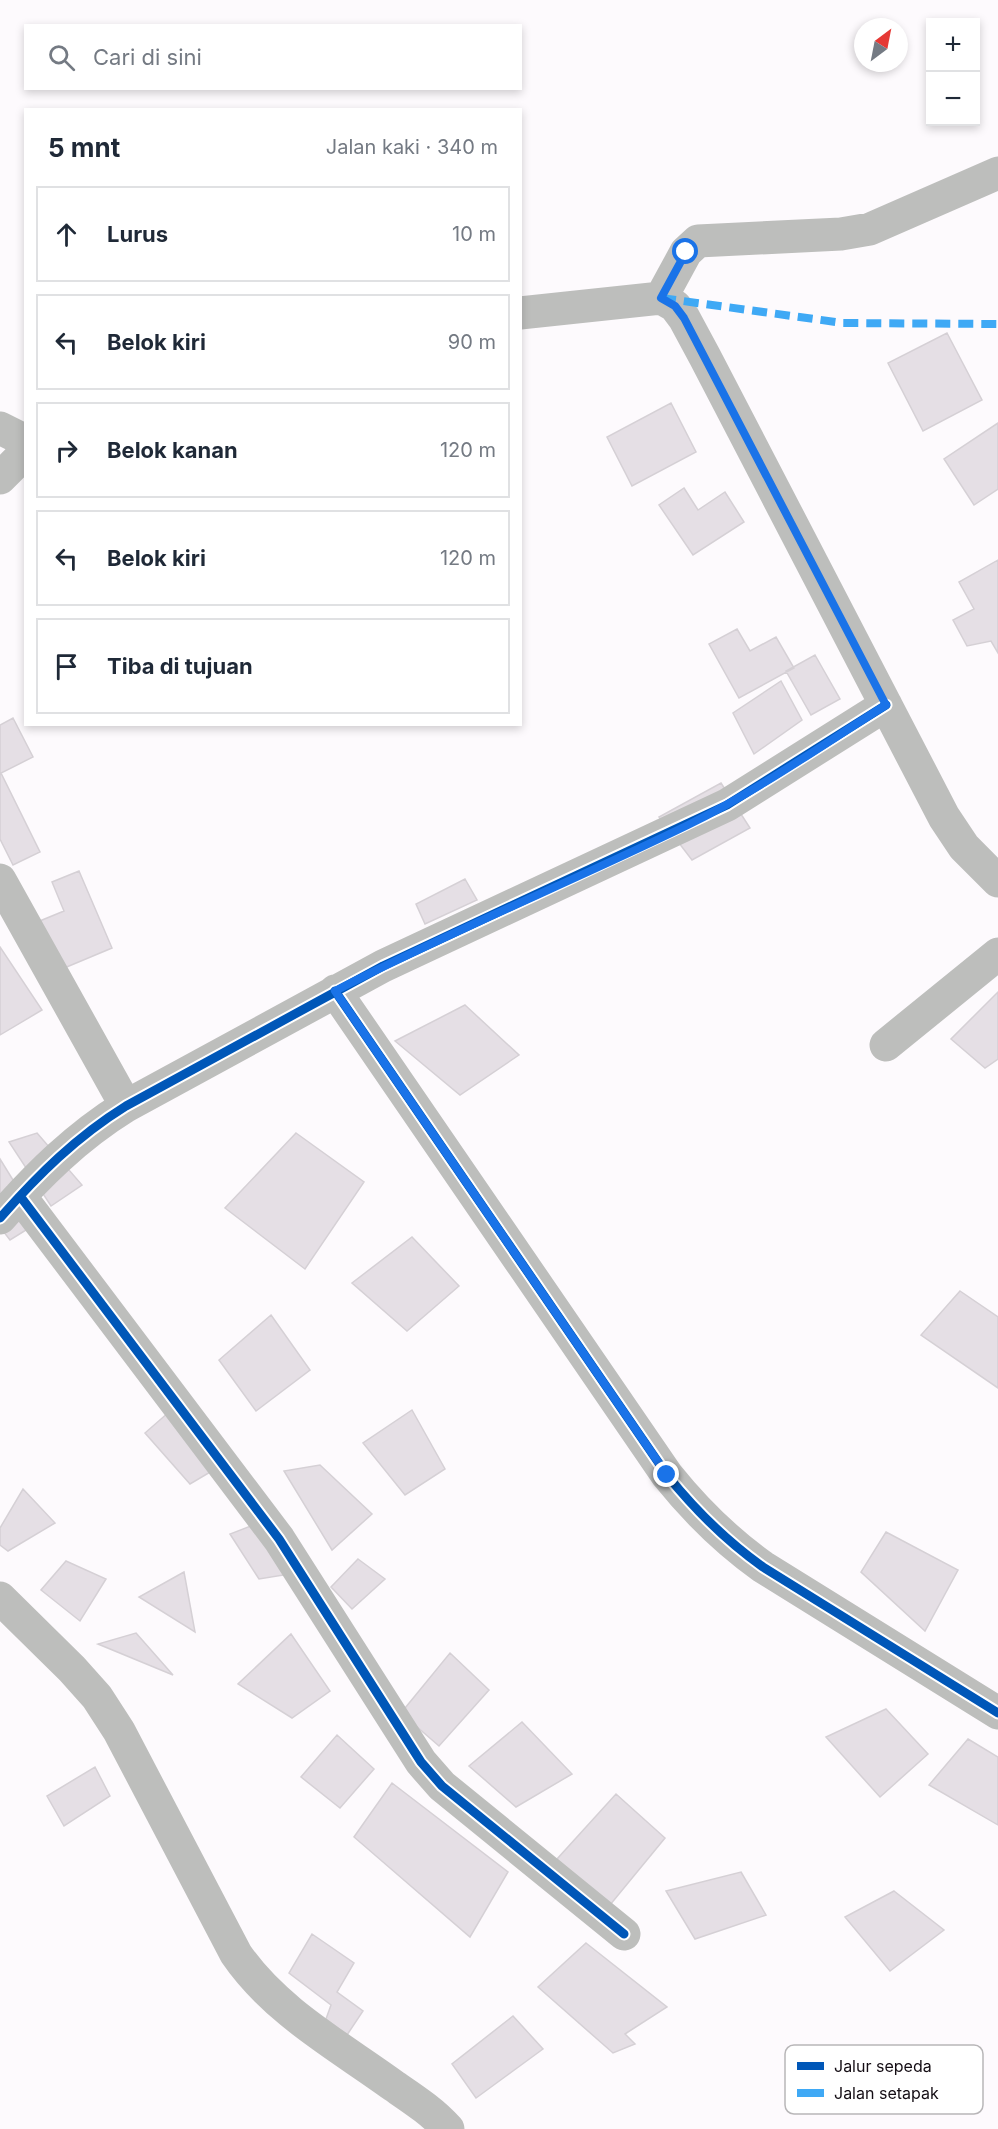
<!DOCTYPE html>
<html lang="id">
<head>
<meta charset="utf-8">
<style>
  body { margin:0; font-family:Inter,sans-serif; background:#f2f2f3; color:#1f2937 }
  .controls { position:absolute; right:18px; top:18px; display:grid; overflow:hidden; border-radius:0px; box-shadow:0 3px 9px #0003 }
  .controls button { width:54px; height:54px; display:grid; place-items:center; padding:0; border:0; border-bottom:2px solid #e0e1e3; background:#fff; color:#1f2937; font:30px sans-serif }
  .compass { position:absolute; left:854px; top:18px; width:54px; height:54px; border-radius:50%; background:#fff; box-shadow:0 3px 9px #0003; rotate:32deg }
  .stop { position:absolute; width:18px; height:18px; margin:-14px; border:4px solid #1a73e8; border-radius:50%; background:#fff }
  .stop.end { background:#1a73e8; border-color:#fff; box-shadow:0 2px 6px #0008 }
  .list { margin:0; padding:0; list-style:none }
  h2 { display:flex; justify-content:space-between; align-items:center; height:78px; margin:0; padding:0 24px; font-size:26px }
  h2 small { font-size:20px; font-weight:400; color:#747a83 }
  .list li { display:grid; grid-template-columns:39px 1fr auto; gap:18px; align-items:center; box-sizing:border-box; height:96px; margin:0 12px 12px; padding:0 12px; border:2px solid #e0e1e3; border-radius:0px }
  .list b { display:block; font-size:22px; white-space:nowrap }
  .list em { font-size:20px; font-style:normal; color:#747a83 }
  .icon { flex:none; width:33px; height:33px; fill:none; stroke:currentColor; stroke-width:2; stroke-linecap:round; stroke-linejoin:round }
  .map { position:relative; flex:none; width:998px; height:2129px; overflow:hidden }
  .search { position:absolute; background:#fff; box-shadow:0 3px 9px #0003; left:24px; top:24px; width:498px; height:66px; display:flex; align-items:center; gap:15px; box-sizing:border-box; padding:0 21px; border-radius:0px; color:#747a83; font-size:22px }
  .panel { position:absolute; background:#fff; box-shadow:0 3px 9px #0003; left:24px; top:108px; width:498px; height:618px; border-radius:0px }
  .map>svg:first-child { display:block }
  .building { fill:#e5dfe5; stroke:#d5d0d5; stroke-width:1.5 }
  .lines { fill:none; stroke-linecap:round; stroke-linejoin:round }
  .minor { stroke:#bdbebc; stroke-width:33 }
  .quiet { stroke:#3fa9f5; stroke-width:8; stroke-dasharray:15 8; stroke-linecap:butt }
  .cycleway-casing { stroke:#fff; stroke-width:13 }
  .cycleway { stroke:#0057b8; stroke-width:9 }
  .route { stroke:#1a73e8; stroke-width:8 }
  .key { fill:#fff; stroke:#b8b6b8; stroke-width:1.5 }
  .key-label { font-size:16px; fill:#140d14 }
</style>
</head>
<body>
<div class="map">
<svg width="998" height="2129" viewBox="0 0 998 2129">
  <rect width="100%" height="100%" fill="#fdfafd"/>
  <!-- building -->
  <path class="building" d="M947 333 982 400 923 431 888 363Z
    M671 403 696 452 632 486 607 437Z
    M998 423V489L974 505 944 459Z
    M684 488 698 510 725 492 744 522 693 555 659 505Z
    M998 560V653L991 641 967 646 953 620 974 609 959 582Z
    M737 629 750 651 776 637 794 668 739 698 709 644Z
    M815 655 840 699 811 715 786 671Z
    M781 681 802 720 754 754 733 713Z
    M13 718 33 757 1 773 40 852 13 865 0 839V725Z
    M721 783 750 828 692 860 659 817Z
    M79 871 112 948 50 974 30 925 64 911 52 882Z
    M465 879 477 900 425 924 416 904Z
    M0 947 42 1010 0 1035Z
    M998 992V1059L985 1068 951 1039Z
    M465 1005 519 1055 460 1095 395 1041Z
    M37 1133 82 1185 51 1206 9 1142Z
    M296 1133 364 1182 305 1269 225 1208Z
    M0 1159 39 1222 10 1240 0 1227Z
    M412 1237 459 1286 407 1331 352 1283Z
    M960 1291 998 1317V1388L921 1335Z
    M271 1315 310 1370 256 1411 219 1360Z
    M412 1410 445 1469 405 1495 363 1443Z
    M169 1412 212 1471 190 1484 145 1433Z
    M320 1465 372 1514 332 1550 284 1471Z
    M23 1489 55 1523 8 1551 0 1545V1528Z
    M256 1524 290 1574 259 1579 230 1534Z
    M886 1532 958 1570 925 1631 861 1572Z
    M358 1559 385 1579 352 1609 331 1587Z
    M66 1561 106 1579 80 1621 41 1590Z
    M184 1572 195 1632 139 1597Z
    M136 1633 173 1675 98 1644Z
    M291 1634 330 1691 292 1718 238 1684Z
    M450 1653 489 1690 439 1746 401 1713Z
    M886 1709 928 1754 880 1797 826 1737Z
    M522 1722 572 1774 516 1807 469 1766Z
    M337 1735 374 1769 340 1808 301 1777Z
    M968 1739 998 1757V1825L929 1785Z
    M95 1767 110 1796 64 1826 47 1796Z
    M392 1783 508 1872 470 1937 354 1837Z
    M616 1794 665 1838 610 1905 557 1859Z
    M741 1872 766 1915 695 1939 666 1891Z
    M894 1891 944 1930 890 1971 845 1917Z
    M312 1934 354 1963 337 1992 363 2011 347 2035 326 2019 331 2005 289 1973Z
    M586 1943 667 2007 625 2034 635 2044 613 2053 538 1987Z
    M513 2016 543 2049 476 2098 452 2064Z"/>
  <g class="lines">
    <!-- minor -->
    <path class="minor" d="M661 298 686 252 698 241 841 234 870 229 998 173
      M520 313 661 298 675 306 684 318 705 357 944 817 964 847 998 881
      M0 428 26 441
      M0 478 26 452
      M0 880 126 1106
      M335 991 667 1475C696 1511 725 1540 763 1567L998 1713
      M886 1045 998 954
      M20 1196 279 1539 421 1762 442 1786 624 1934
      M0 1218C38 1175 76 1137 126 1106L383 966 727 805 886 705
      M0 1598 72 1669 97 1697 119 1731 236 1954C275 2011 339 2046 394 2086 413 2099 433 2112 448 2129"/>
    <!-- quiet -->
    <path class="quiet" d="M661 298 843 323 998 324"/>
    <!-- cycleway casing -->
    <g class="cycleway-casing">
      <path id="cycleway" d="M335 991 667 1475C696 1511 725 1540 763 1567L998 1713
        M20 1196 279 1539 421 1762 442 1786 624 1934
        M0 1218C38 1175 76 1137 126 1106L383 966 727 805 886 705"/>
    </g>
    <!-- cycleway -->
    <use href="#cycleway" class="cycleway"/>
  </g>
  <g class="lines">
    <!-- route -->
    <path class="route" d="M667 1475 335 991C451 931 571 882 688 825 757 791 821 746 886 705L684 318 675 306 661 298 686 252"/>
  </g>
  <!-- legend -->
  <rect x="785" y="2045" width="198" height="69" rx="9" class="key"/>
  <rect x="797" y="2062" width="27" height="8" fill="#0057b8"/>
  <rect x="797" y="2089" width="27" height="8" fill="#3fa9f5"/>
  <g class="key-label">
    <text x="834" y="2072">Jalur sepeda</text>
    <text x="834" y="2099">Jalan setapak</text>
  </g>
</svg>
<div class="controls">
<button>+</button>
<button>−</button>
</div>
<svg class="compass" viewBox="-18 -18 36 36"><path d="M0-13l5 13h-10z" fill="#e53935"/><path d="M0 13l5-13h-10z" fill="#747a83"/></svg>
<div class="stop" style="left:686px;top:252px"></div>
<div class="stop end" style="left:667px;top:1475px"></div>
<div class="search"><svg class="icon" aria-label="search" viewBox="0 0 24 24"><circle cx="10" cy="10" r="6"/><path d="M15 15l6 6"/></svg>Cari di sini</div>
<section class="panel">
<h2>5 mnt<small>Jalan kaki · 340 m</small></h2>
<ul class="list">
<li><svg class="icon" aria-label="ahead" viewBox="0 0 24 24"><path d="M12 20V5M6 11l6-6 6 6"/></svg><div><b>Lurus</b></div><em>10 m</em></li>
<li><svg class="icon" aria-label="left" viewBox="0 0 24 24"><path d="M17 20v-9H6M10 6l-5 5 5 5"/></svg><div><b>Belok kiri</b></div><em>90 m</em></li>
<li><svg class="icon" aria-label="right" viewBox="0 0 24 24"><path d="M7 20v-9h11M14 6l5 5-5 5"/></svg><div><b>Belok kanan</b></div><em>120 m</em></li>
<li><svg class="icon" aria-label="left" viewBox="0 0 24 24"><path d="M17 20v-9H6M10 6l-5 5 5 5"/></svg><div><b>Belok kiri</b></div><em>120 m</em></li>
<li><svg class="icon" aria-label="arrive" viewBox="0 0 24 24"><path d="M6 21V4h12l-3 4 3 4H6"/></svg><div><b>Tiba di tujuan</b></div></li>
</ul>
</section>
</div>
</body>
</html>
